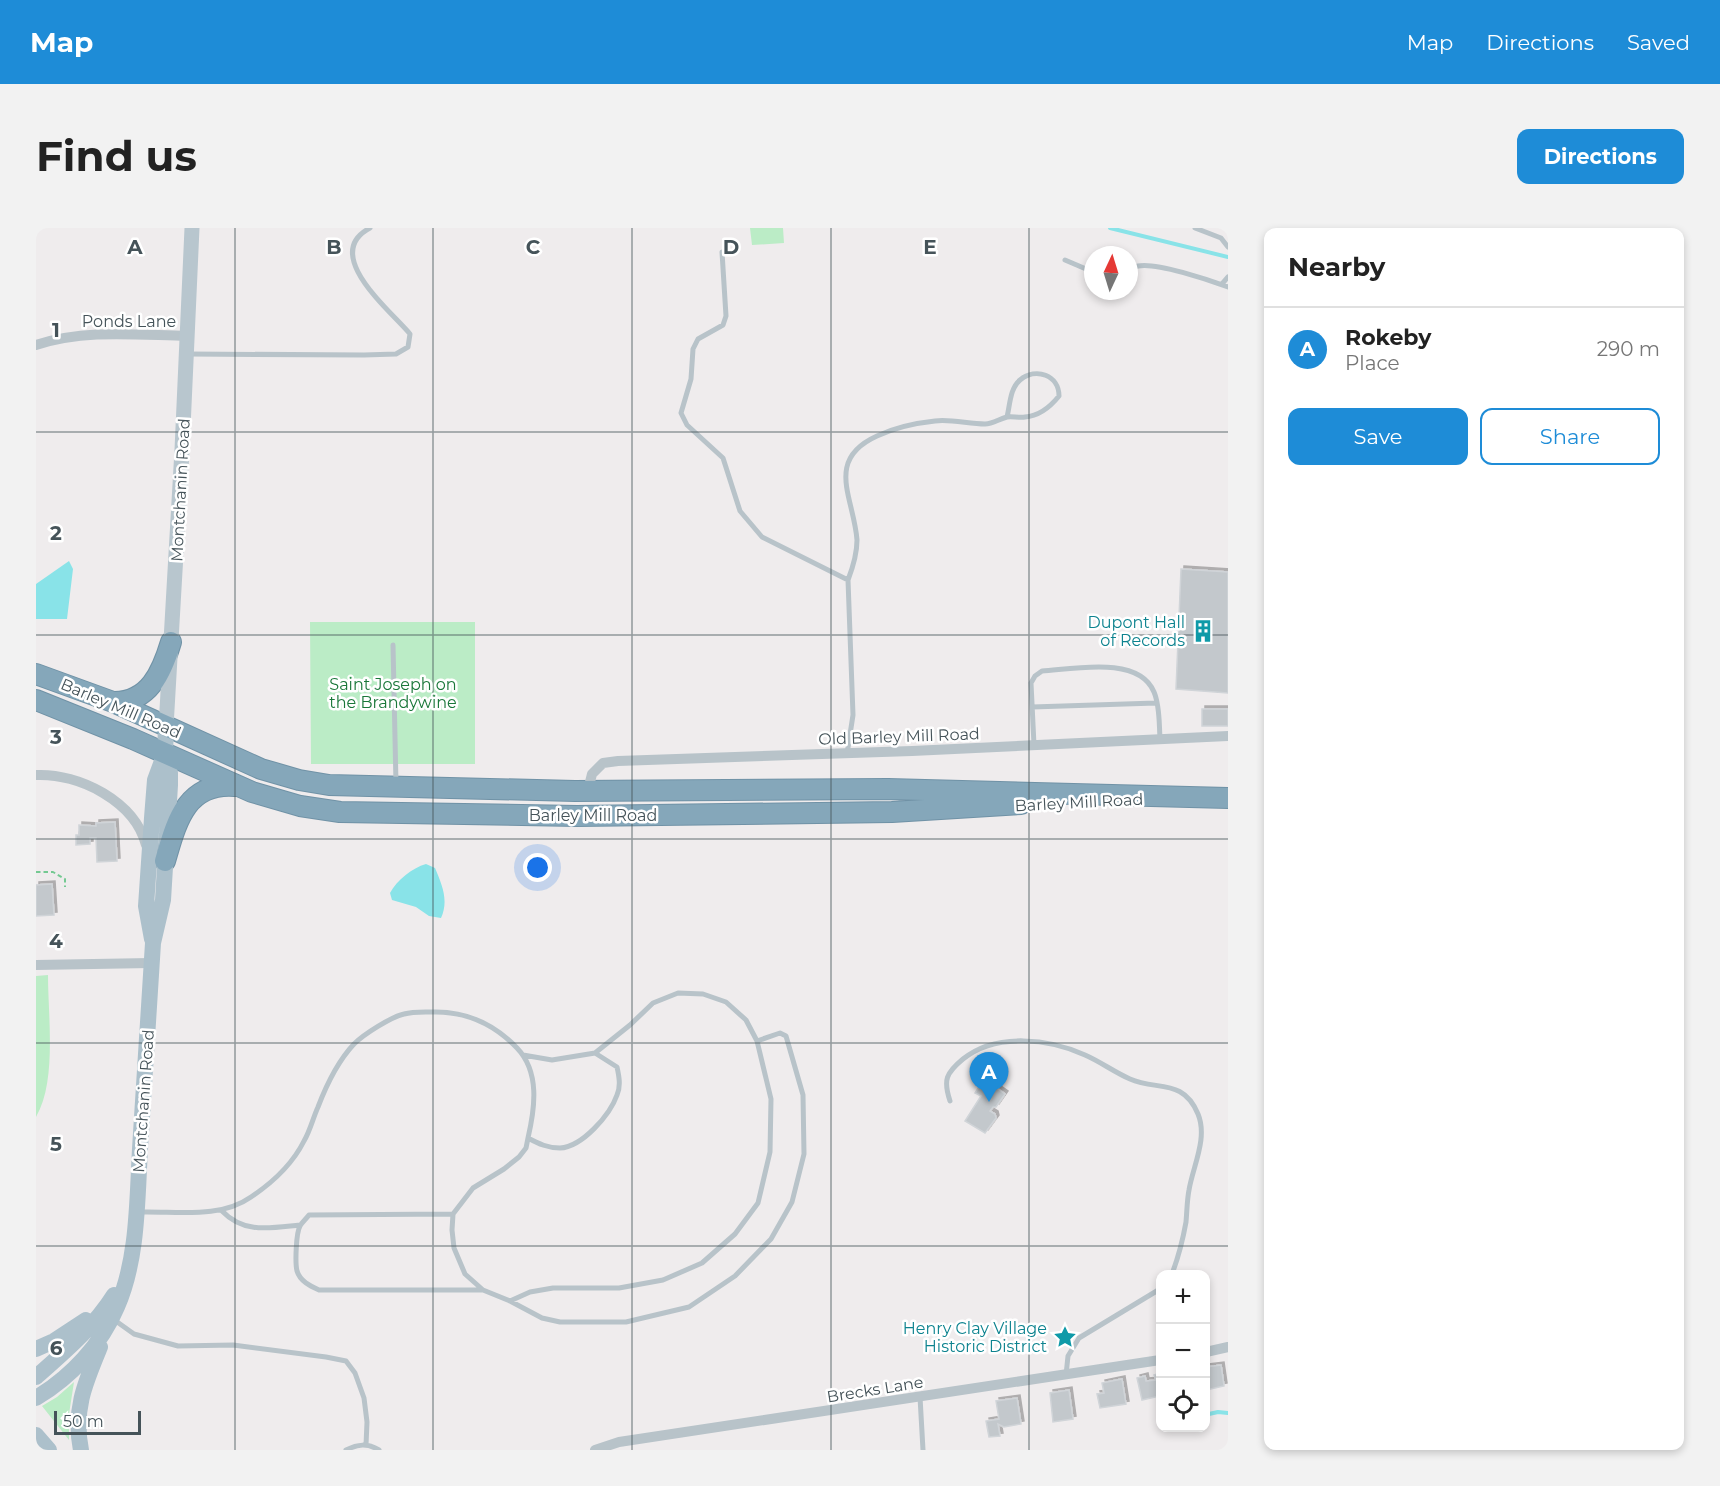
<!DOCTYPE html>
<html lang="en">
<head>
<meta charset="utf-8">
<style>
  body { margin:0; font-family:Montserrat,sans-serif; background:#f2f2f2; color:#222 }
  .controls { position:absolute; right:18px; bottom:18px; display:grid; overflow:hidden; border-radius:12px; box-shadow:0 3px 9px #0003 }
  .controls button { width:54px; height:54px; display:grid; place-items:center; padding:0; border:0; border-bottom:2px solid #e0e0e0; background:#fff; color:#222; font:30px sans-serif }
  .compass { position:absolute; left:1048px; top:18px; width:54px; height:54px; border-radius:50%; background:#fff; box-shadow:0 3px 9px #0003; rotate:4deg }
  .scale { position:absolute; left:18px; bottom:15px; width:87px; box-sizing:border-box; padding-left:6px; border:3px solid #455359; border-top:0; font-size:16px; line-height:21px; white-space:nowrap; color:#455359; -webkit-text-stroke:4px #fff; paint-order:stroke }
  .you { position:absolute; left:502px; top:640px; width:21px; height:21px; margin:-15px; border:4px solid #fff; border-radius:50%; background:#1a73e8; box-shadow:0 0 0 9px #1a73e833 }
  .badge { display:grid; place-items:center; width:39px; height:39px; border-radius:50%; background:#1e8cd7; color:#fff; font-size:20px; font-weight:700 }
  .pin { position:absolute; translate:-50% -50px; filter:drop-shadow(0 2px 3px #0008) }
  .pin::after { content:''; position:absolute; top:32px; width:21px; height:18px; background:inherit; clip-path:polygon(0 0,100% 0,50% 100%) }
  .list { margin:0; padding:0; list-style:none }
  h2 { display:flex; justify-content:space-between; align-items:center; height:78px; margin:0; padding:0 24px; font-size:26px }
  h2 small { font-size:20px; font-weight:400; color:#767676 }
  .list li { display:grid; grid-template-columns:39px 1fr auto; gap:18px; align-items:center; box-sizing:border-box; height:84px; padding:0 24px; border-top:2px solid #e0e0e0 }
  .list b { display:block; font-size:22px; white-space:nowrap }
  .list p { margin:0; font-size:20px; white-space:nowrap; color:#767676 }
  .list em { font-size:20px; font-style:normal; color:#767676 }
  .actions { display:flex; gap:12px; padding:18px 24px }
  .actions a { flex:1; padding:14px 0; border:2px solid #1e8cd7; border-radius:12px; text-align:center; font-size:21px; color:#1e8cd7 }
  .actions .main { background:#1e8cd7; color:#fff }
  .icon { flex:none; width:33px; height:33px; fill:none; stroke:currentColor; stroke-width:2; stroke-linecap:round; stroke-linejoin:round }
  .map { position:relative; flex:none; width:1192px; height:1222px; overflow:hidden; border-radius:12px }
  header { display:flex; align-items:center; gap:36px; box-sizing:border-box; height:84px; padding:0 30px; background:#1e8cd7; color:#fff }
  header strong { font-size:28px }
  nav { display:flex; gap:33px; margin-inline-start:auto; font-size:21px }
  .intro { display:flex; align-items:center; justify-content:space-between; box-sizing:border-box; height:144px; padding:0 36px }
  h1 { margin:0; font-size:42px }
  .button { padding:15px 27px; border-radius:12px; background:#1e8cd7; color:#fff; font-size:21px; font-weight:700 }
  main { display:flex; gap:36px; padding:0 36px }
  aside { flex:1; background:#fff; border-radius:12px; box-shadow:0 3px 9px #0003 }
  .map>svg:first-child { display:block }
  .green { fill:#bbecc6 }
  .water { fill:#89e3e8 }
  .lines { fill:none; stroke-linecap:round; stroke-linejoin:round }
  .stream { stroke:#89e3e8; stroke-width:4 }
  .building { fill:#c3c8cc; stroke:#d0d4d8; stroke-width:1.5; filter:url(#shadow) }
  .highway-casing { stroke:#7092a6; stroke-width:22 }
  .path { stroke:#74c992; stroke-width:2; stroke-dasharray:4.5 3; stroke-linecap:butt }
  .lane { stroke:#b8c3c9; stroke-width:5 }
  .street { stroke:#b8c3c9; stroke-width:10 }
  .secondary { stroke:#b8c6ce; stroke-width:15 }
  .primary { stroke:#acc0cb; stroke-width:16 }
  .highway { stroke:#85a7ba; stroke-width:20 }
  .grid { fill:none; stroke:#455359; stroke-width:1.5; stroke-opacity:0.55 }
  .labels { text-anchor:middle; stroke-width:5; stroke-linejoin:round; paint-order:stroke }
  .street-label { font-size:16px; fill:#455359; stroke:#fff }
  .culture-label { font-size:16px; fill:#0d838f; stroke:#fff; text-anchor:end }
  .park-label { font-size:16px; fill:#197739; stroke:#fff }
  .grid-label { font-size:20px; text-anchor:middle; font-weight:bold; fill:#455359; stroke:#fff; stroke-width:5; stroke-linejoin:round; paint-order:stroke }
</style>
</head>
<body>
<header>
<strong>Map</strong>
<nav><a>Map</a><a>Directions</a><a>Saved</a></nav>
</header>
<div class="intro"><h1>Find us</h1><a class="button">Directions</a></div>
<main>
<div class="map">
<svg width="1192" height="1222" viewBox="0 0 1192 1222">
  <defs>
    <filter id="shadow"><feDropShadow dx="3" dy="-3" stdDeviation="0" flood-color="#0004"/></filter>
  </defs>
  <rect width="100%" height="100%" fill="#efeced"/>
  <!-- green -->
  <path class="green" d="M714 0H747L748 15 716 17Z
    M274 394H439V536H275Z
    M12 747C12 789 21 853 0 889V748Z
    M38 1154 33 1186V1212L6 1178 21 1169Z"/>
  <!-- water -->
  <path class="water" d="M33 333 37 341 31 391H0V356Z
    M390 636 399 640C406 657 413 672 405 690L393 688 380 679 356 672 354 665C361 652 376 640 390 636Z"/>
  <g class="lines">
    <!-- stream -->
    <path class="stream" d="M1074 0 1192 29
      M1173 1186 1182 1184 1192 1185"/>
  </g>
  <!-- building -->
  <path class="building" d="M1145 341 1192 344V465L1140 461Z
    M1166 481H1192V498H1166Z
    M79 594 81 633 61 634 60 610H54V616L40 617V607H43V597L60 598V595Z
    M16 656 18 687 0 688V657Z
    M948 851 969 866 960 879H957L954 883 959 886 960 890 949 905 929 893 945 868 939 865Z
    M1185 1137 1188 1158 1170 1162V1139Z
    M1124 1145V1168L1106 1172 1101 1150 1109 1148 1110 1153 1120 1152 1118 1147Z
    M1086 1151 1090 1176 1064 1180 1061 1166 1068 1165 1066 1155Z
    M1033 1162 1037 1191 1017 1194 1014 1165Z
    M981 1170 985 1196 968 1199 962 1196 964 1208 953 1209 950 1193 963 1191 960 1173Z"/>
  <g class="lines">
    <!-- highway casing -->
    <g class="highway-casing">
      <path id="highway" d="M0 446 77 474 225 541 263 552 293 557 539 563 852 561 1192 570
        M0 472 97 511 216 564 264 578 304 584 541 588 856 584 985 576
        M77 474C113 475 126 444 135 414
        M129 633C140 596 149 554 199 558"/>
    </g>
    <!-- path -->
    <path class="path" d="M0 644H17L29 651V659"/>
    <!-- lane -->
    <path class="lane" d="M1159 0 1185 10 1192 19
      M686 24 690 88 687 97 662 111 657 121 655 151 645 185 651 197 687 230 704 283 726 309 812 352 817 487 811 526
      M1029 32 1057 44
      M1093 43C1096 41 1098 39 1102 38 1120 34 1173 52 1192 59
      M1186 56 1192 49
      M152 126 328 127 360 126 372 119 374 106C355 83 284 26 334 0
      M812 352C817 339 821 327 821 312 818 270 788 232 841 208 858 200 880 195 899 193 915 191 933 196 949 196 957 196 963 191 971 189 976 188 983 190 989 189 1003 188 1015 178 1023 168 1023 147 1000 139 984 152 974 160 974 177 971 189
      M357 417 360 556
      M996 479 1120 475
      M998 517 995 455 999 448 1006 443C1037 441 1103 427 1118 464 1124 478 1123 496 1124 510
      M914 873C907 852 910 845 927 831 960 804 1014 811 1049 827 1065 834 1078 844 1094 851 1121 863 1147 850 1162 886 1172 910 1157 938 1153 962 1151 972 1151 983 1150 994 1147 1011 1142 1030 1136 1046
      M492 910 490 920 483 929 468 941 437 960 417 986 416 1002 418 1020 429 1046 447 1062 474 1073 506 1090 524 1094H590L653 1079 699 1048 735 1011 756 974 768 926 767 867 750 808 744 805 721 813
      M186 983C208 1006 234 1000 264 997
      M105 984C141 983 184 991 215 969 236 955 257 935 268 913 274 903 277 890 282 879 290 858 302 833 318 816 328 806 355 789 368 786 378 783 390 784 400 784 431 784 459 797 481 820 504 844 499 880 492 910 503 916 512 920 524 920 546 919 574 887 581 867 585 858 583 848 581 839L559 825 516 832 487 827
      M417 986 273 987C270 991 266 994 264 998 260 1005 259 1035 261 1043 264 1053 274 1058 283 1062H447
      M474 1073 494 1064 517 1060H583L627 1052 666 1035 699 1006 722 975 734 924 735 871 721 813 710 792 690 774 667 766 642 765 617 775 594 797 559 825
      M77 1091 98 1106 142 1118 197 1117 290 1129 310 1133 319 1145 328 1170 331 1194 330 1217
      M1030 1147 1032 1128 1043 1110 1124 1061
      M884 1169 887 1222
      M310 1222C322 1216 331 1215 343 1222"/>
    <!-- street -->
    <path class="street" d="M0 117C49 101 100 107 151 108
      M0 547C44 545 99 574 110 617
      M552 562 556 546 567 535 582 533 876 523 1192 508
      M0 737 115 735
      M1170 1124 1192 1119
      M559 1222 583 1214 1124 1132"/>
    <!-- secondary -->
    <path class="secondary" d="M130 499 146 222 156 0"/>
    <!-- primary -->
    <path class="primary" d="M116 711 110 678 116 590 119 552 129 525 130 499
      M0 1121 18 1113 50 1092
      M0 1149C28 1124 58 1099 78 1067
      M0 1170C35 1149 65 1117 81 1079 102 1031 101 973 104 921 108 853 112 784 117 715L127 672 134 557V545L129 525
      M0 1207 13 1222
      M45 1222C37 1182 49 1155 64 1119"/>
    <!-- highway -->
    <use href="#highway" class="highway"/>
  </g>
  <!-- grid -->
  <path class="grid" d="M199 0V1222M397 0V1222M596 0V1222M795 0V1222M993 0V1222M0 204H1192M0 407H1192M0 611H1192M0 815H1192M0 1018H1192"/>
  <!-- icons -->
  <defs>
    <g id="building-bare" transform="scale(1.8)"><path d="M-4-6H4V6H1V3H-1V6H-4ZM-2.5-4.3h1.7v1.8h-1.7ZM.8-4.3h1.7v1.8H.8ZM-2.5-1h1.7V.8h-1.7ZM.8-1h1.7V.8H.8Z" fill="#0f9aa8" stroke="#fff" stroke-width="2.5" paint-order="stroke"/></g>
    <g id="sight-bare" transform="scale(1.8)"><path d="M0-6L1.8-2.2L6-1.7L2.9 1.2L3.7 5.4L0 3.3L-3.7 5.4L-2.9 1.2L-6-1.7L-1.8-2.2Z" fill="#0f9aa8" stroke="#fff" stroke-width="2.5" paint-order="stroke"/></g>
  </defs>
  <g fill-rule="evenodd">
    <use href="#building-bare" x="1167" y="403"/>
    <use href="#sight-bare" x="1029" y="1109"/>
  </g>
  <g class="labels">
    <!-- street labels -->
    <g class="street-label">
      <text x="93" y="99">Ponds Lane</text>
      <text transform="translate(144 262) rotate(-87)" y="6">Montchanin Road</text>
      <text transform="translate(85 480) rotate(23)" y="6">Barley Mill Road</text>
      <text transform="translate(863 508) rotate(-2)" y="6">Old Barley Mill Road</text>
      <text transform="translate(1043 574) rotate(-3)" y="6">Barley Mill Road</text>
      <text x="557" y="593">Barley Mill Road</text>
      <text transform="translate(107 873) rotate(-86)" y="6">Montchanin Road</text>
      <text transform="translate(839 1161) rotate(-9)" y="6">Brecks Lane</text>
    </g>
    <!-- culture labels -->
    <g class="culture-label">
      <text x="1149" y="400">Dupont Hall<tspan x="1149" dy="18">of Records</tspan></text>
      <text x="1011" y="1106">Henry Clay Village<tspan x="1011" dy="18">Historic District</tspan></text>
    </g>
    <!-- park labels -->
    <g class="park-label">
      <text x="357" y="462">Saint Joseph on<tspan x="357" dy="18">the Brandywine</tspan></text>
    </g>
  </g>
  <g class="grid-label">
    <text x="99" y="26">A</text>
    <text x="298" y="26">B</text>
    <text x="497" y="26">C</text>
    <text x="695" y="26">D</text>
    <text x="894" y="26">E</text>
    <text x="20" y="109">1</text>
    <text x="20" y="312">2</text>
    <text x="20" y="516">3</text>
    <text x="20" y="720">4</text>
    <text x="20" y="923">5</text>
    <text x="20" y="1127">6</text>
  </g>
</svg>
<div class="controls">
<button>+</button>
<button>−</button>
<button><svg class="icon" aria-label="locate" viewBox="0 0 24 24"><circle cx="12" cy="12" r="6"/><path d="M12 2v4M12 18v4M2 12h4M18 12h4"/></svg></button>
</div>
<svg class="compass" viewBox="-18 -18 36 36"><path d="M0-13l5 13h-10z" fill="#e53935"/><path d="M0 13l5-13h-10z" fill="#767676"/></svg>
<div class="scale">50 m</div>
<div class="you"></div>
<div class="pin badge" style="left:953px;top:874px">A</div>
</div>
<aside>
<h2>Nearby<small></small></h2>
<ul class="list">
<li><span class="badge">A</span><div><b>Rokeby</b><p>Place</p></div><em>290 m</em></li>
</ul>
<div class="actions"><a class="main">Save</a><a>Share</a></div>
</aside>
</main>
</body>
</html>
